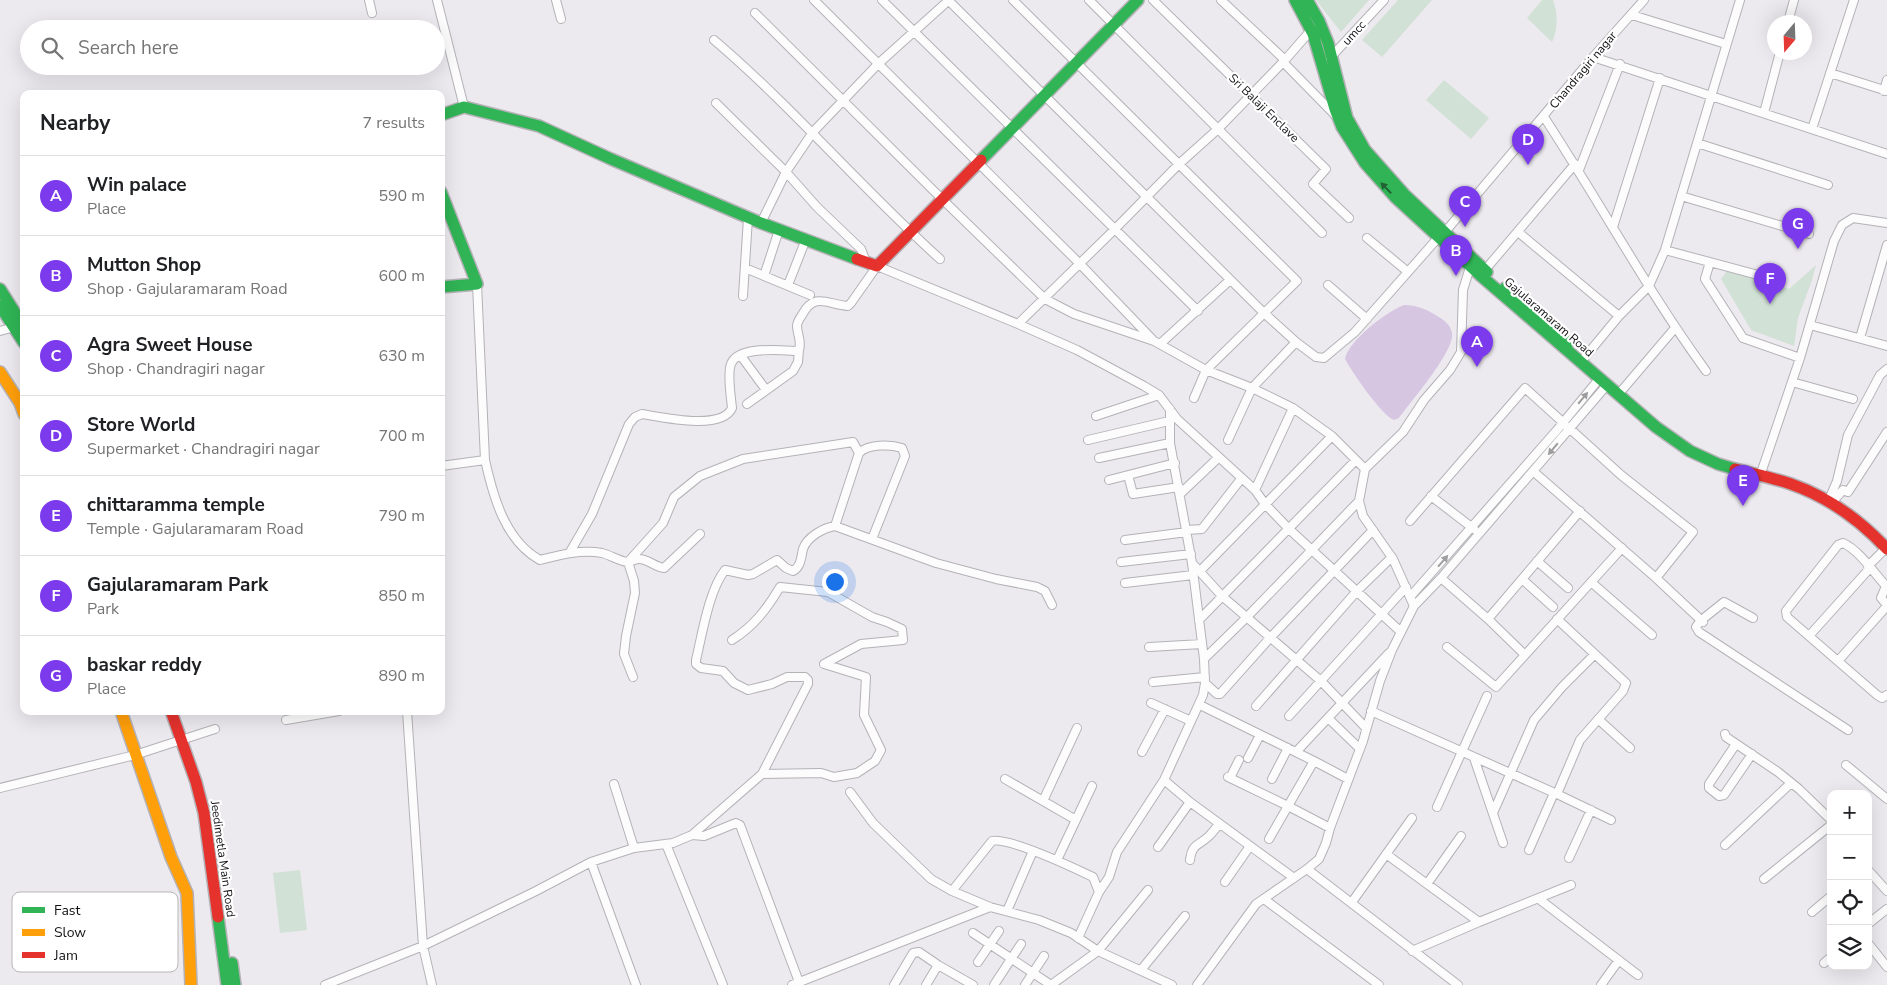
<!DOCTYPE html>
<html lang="en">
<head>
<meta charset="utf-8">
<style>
  body { margin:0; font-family:"Nunito Sans",sans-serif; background:#f2f2f2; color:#202124 }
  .controls { position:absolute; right:15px; bottom:15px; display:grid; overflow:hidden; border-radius:10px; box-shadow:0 5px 20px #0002 }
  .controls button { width:45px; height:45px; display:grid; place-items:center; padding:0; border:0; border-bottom:1px solid #e0e0e0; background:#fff; color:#202124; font:25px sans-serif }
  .compass { position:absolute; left:1767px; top:15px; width:45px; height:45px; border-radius:50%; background:#fff; box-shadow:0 5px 20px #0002; rotate:199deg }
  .you { position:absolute; left:834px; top:581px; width:18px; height:18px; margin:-12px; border:4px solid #fff; border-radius:50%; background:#1a73e8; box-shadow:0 0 0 8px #1a73e833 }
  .badge { display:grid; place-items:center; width:32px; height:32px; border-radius:50%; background:#7c3aed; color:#fff; font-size:16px; font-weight:700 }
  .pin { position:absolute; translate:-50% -41px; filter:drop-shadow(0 1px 2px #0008) }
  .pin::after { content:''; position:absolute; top:26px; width:18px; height:15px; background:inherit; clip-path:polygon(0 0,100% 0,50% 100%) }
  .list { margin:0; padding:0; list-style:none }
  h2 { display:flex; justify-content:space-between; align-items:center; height:65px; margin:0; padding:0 20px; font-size:21px }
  h2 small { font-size:16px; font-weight:400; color:#757577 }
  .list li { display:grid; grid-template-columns:32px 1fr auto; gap:15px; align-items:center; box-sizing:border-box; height:80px; padding:0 20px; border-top:1px solid #e0e0e0 }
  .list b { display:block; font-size:19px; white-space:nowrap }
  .list p { margin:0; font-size:16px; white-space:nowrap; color:#757577 }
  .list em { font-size:16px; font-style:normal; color:#757577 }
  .icon { flex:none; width:28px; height:28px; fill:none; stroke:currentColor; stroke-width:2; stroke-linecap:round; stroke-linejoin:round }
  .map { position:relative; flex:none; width:1887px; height:985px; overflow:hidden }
  .search { position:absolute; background:#fff; box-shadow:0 5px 20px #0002; left:20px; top:20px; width:425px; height:55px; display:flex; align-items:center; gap:12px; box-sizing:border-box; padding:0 18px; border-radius:28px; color:#757577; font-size:19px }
  .panel { position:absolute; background:#fff; box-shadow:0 5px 20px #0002; left:20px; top:90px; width:425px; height:625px; border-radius:10px }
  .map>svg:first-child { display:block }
  .green { fill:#d1e1d5 }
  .water { fill:#d6c6e2 }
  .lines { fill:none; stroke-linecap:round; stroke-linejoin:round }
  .street-casing { stroke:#b4b2b7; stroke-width:10 }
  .fast-casing { stroke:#b4b2b7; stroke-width:14 }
  .slow-casing { stroke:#b4b2b7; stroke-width:14 }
  .jam-casing { stroke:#b4b2b7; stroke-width:14 }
  .street { stroke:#fcfcfd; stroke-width:8 }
  .fast { stroke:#30b455; stroke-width:11 }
  .slow { stroke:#ff9f0a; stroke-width:11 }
  .jam { stroke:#e5322d; stroke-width:11 }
  .oneway { fill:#216234 }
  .oneway2 { fill:#9e9e9f }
  .labels { text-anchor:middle; stroke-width:4.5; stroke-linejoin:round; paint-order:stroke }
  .street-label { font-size:12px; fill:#121013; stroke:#fff }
  .key { fill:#fff; stroke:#b8b7b8; stroke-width:1 }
  .key-label { font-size:14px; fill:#121013 }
</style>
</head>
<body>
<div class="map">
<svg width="1887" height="985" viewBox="0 0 1887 985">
  <rect width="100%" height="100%" fill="#ece9ef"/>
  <!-- green -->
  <path class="green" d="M1316 0H1369L1341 32Z
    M1398 0H1432L1382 57 1362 40Z
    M1542 0H1553C1558 13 1558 30 1552 42L1527 18Z
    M1444 80 1489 118 1471 139 1426 100Z
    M1816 265 1812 280 1798 318 1794 346 1751 330 1721 279 1727 271 1747 274 1789 289Z
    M300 870 307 930 280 933 273 873Z"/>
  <!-- water -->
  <path class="water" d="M1404 305C1417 305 1426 309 1437 316 1444 320 1450 324 1452 333 1455 351 1411 401 1399 418L1394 420C1382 416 1352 372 1345 359 1349 340 1386 312 1404 305Z"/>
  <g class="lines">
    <!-- street casing -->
    <g class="street-casing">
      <path id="street" d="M369 0 372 13
        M437 0 464 107
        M556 0 561 19
        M814 0 1080 264 1152 339
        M882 0 1198 311
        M948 0 1264 313 1296 342 1252 388 1228 440
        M1013 0 1297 281 1206 370 1194 398
        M1089 0 1322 233
        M1153 0 1326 169 1313 184 1349 218
        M1221 0 1285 60
        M755 13 942 199 1045 299 1074 314 1154 341 1206 370 1252 388 1293 408 1255 490
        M1632 15 1726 44
        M1788 22 1794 0
        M714 40C794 108 862 189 940 259
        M1593 57 1887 154
        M1330 58 1384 0
        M1283 62 1336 116
        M1830 73 1887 91
        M1884 91 1887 80
        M716 103 786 172 817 207 861 249 866 262
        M1764 113 1780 52
        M1544 117C1599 201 1647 290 1706 371
        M1812 129 1854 0
        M1697 143 1828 185
        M1579 170 1620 64
        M1681 196 1809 234
        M761 223 786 172 813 132 878 64 949 0
        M1613 227 1660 78
        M1445 232 1593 57 1644 0
        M1518 232 1619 316
        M1367 238 1408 272
        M1665 250 1780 281
        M1710 262 1705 279 1743 338 1800 358
        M745 268 810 295
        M1485 270 1575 164
        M764 276 779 230
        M788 285 806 239
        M1328 285 1367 319
        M743 296 748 218
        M1018 324 1115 229 1179 164 1218 129 1285 60 1312 29
        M1810 325 1887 346
        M0 331 15 327
        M1860 338 1887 245
        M1296 342 1316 357 1324 358 1355 332 1437 239
        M1160 344 1230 280
        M741 356 766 390
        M1585 357 1619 316 1649 286 1665 250 1740 0
        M1792 382 1853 399
        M1623 389 1675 328
        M747 404 793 371 798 362 799 350
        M1293 408 1332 436 1365 469
        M1170 409V443L1192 563 1222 596 1321 681 1366 728
        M1096 416 1159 395
        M1088 440 1169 421
        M1099 458 1170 443
        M485 460C493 496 505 541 540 560 560 555 580 549 602 553 610 555 619 561 627 562 631 562 635 559 639 559 648 559 655 567 664 568L700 534
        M441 466 485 460 477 284
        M1534 472 1656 578 1703 622
        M1128 475 1133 494 1179 487
        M1760 476 1800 358 1834 241 1842 225 1853 218 1887 223
        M1109 480 1175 463
        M1180 494 1218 458
        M1431 496 1474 529
        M1830 497 1837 481 1848 435 1880 375 1887 369
        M1835 499 1843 490 1848 492 1887 432
        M1410 521 1525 388 1621 475 1693 532 1656 578
        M835 526 859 453C868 444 890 444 902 448L905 456 872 539
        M1187 530 1202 529 1241 479
        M1125 540 1187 532
        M570 552 592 514 629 424 635 417 642 414C661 417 722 431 732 408 731 397 727 374 731 364 738 346 779 350 794 351L799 350C802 341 797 334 797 326 797 322 800 318 802 315 815 291 828 305 848 306L851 303 877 266 1018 324 1077 350 1144 386 1159 395 1177 419 1255 490 1265 504 1289 529 1401 632
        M1537 561 1568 588
        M1121 562 1191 554
        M1868 566 1887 547
        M1200 571 1332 436
        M1441 578 1488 619 1525 655
        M1522 579 1553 607
        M1591 582 1652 635
        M1125 583 1193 575
        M1410 597 1557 430 1599 379
        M1887 605 1881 598 1886 586C1874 573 1859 550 1843 543L1838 545 1786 611 1787 617 1877 695 1882 698 1887 695
        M1414 606 1441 578 1607 385
        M1704 618 1724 602 1753 618
        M1488 619 1580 511
        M1199 620 1356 460
        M1701 620 1696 627 1699 632 1848 730
        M1809 636 1870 568
        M1149 647 1202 644
        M1447 647 1496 687 1622 548
        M1204 659 1246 618 1359 501
        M1838 661 1887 606
        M633 677 624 654 626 636 635 593 634 581 628 562 663 523 674 497 700 476 743 459 853 442 859 453
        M1153 682 1205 677
        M1205 683 1217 694H1220L1270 638 1373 530
        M1151 703 1191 721
        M1200 705 1314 761 1288 806 1330 828
        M1256 706 1357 591 1392 557
        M407 711 423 946 432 985
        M1371 711 1557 794 1580 740 1623 691 1626 683 1557 619
        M1289 716 1406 587
        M1328 718 1360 749
        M1598 719 1630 748
        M286 720 339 711
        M1725 734 1726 737 1778 772 1799 789 1831 820
        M1736 744 1709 784V788L1719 796 1724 795 1752 754
        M1142 752 1165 709
        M1296 752 1389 653
        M1248 758 1260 735
        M1474 758 1503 843
        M1314 761 1348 779
        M1846 765 1887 799
        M762 774 808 684V680L805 677H787L772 684 748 690 734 683 723 671 701 668 696 664V660C702 635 709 590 725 570L748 575 753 574 777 560 786 568 793 571C801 567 801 557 803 549 807 537 823 528 835 526L936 563 996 579 1037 587 1045 591 1052 605
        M1228 777 1288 806 1269 839
        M1230 778 1239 760
        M1005 779 1076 820
        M1272 779 1288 748
        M1164 780 1190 802 1294 878
        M614 784 634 848
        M0 788 135 755 215 729
        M850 792 873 823 931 879 952 891 990 907 1039 920 1071 933 1098 951 1172 985
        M1557 794 1611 820
        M1043 801 1077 728
        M1437 807 1487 696
        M1493 813 1534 720 1562 687 1595 654
        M692 835 704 836 736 823 740 825 799 982
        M666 844 723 985
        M1725 845 1791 783
        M1158 847 1190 802
        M1529 850 1554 793
        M1386 854 1479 922
        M1569 858 1591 810
        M1057 860 1092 786
        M1190 860C1192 843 1199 846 1209 836 1213 832 1216 828 1219 824
        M591 862 636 985
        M1307 869 1458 985
        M1868 870 1887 891
        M1764 879 1831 825
        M1225 882 1250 846
        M1427 884 1461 836
        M952 891 992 841C1009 837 1074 868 1093 877L1099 892 1078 938
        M1099 892 1109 877 1117 852 1164 780 1203 695 1205 683 1204 659 1192 563
        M1264 899 1379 985
        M1539 899 1638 975
        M1352 902 1412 818
        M1007 911 1033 851
        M1812 912 1831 896
        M1868 924 1887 909
        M973 933 1051 985
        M1868 943 1887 967
        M1412 951 1479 922 1571 885
        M978 962 999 931
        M1824 963 1831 957
        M1141 970 1185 916
        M325 985 423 946 536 891 591 862 634 848 673 843 692 835 762 774 821 773 834 777 857 773 875 761 881 750 864 715 866 677 824 664 861 644 903 640 902 629 887 622 872 617 828 592 780 587C767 609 754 626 732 640
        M792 985 990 907
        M894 985 913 953 919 952 938 965
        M926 985 938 965 973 985
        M994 985 1021 944
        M1025 985 1044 956
        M1051 985 1098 951 1148 890
        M1197 985 1256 904 1307 869 1319 859 1326 843 1330 828 1363 741 1380 681 1392 650 1414 606 1393 559 1363 516 1359 501 1365 469 1403 432 1424 400 1450 370 1461 352 1463 290 1470 267
        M1601 985 1619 960"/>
    </g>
    <!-- fast casing -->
    <g class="fast-casing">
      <path id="fast" d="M1295 0 1313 34 1335 109 1342 127 1365 163 1396 198 1481 276 1656 427 1690 451 1718 464 1735 469
        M1307 0 1319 21 1328 43 1347 118 1365 150 1404 194 1487 272
        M441 115 464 107 539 126 611 159 761 223 857 259
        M981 160 1138 0
        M441 192 477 284 441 287
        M1505 288 1568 343
        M0 289 24 327
        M0 306 24 343
        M218 917 227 985
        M232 963 235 985"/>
    </g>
    <!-- slow casing -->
    <g class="slow-casing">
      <path id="slow" d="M0 372 20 403 24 414
        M121 711 171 857 187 893 191 985"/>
    </g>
    <!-- jam casing -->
    <g class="jam-casing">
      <path id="jam" d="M857 259 877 266 981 160
        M1735 469C1754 474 1773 478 1791 484 1828 497 1861 521 1887 549
        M171 711 196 782 204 813 218 917"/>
    </g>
    <!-- street -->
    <use href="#street" class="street"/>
    <!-- fast -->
    <use href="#fast" class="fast"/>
    <!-- slow -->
    <use href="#slow" class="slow"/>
    <!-- jam -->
    <use href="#jam" class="jam"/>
  </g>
  <!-- one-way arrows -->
  <defs><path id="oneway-solid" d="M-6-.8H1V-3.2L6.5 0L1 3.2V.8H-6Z" transform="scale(1.25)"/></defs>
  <use class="oneway" href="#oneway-solid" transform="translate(1386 188) rotate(-134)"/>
  <g class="oneway2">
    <use href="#oneway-solid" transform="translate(1583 398) rotate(-50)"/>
    <use href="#oneway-solid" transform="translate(1553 449) rotate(130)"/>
    <use href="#oneway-solid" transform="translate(1443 561) rotate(-49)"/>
  </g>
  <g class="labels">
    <!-- street labels -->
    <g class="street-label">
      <text transform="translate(1354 33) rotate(-48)" y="4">umcc</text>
      <text transform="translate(1583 70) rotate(-50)" y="4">Chandragiri nagar</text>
      <text transform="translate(1264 108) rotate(44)" y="4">Sri Balaji Enclave</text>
      <text transform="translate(1549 317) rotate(41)" y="4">Gajularamaram Road</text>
      <text transform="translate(223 859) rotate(82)" y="4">Jeedimetla Main Road</text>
    </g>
  </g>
  <!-- legend -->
  <rect x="12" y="892" width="166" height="80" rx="8" class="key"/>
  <rect x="22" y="907" width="23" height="6" fill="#30b455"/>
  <rect x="22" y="929" width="23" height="7" fill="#ff9f0a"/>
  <rect x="22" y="952" width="23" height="6" fill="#e5322d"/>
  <g class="key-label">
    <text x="54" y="915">Fast</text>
    <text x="54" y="937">Slow</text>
    <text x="54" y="960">Jam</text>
  </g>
</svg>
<div class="controls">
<button>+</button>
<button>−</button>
<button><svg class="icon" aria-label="locate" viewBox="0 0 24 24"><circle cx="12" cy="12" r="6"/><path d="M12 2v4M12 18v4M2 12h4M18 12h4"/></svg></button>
<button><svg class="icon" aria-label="layers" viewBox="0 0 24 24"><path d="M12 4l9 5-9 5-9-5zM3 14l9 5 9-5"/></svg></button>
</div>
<svg class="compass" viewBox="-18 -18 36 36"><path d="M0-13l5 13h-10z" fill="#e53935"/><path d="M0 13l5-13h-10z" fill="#757577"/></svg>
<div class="you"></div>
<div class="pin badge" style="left:1477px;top:367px">A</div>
<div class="pin badge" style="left:1456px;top:276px">B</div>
<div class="pin badge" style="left:1465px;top:227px">C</div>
<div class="pin badge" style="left:1528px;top:165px">D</div>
<div class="pin badge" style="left:1743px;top:506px">E</div>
<div class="pin badge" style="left:1770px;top:304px">F</div>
<div class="pin badge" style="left:1798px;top:249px">G</div>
<div class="search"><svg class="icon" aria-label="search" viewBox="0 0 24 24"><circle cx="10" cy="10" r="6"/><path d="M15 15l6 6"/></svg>Search here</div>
<section class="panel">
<h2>Nearby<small>7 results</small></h2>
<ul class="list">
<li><span class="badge">A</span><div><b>Win palace</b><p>Place</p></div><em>590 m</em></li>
<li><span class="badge">B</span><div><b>Mutton Shop</b><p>Shop · Gajularamaram Road</p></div><em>600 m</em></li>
<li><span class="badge">C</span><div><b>Agra Sweet House</b><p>Shop · Chandragiri nagar</p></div><em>630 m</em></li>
<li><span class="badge">D</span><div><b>Store World</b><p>Supermarket · Chandragiri nagar</p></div><em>700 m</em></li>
<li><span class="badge">E</span><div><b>chittaramma temple</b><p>Temple · Gajularamaram Road</p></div><em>790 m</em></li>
<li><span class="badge">F</span><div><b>Gajularamaram Park</b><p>Park</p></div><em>850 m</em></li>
<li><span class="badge">G</span><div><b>baskar reddy</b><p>Place</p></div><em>890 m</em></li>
</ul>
</section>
</div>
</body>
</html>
